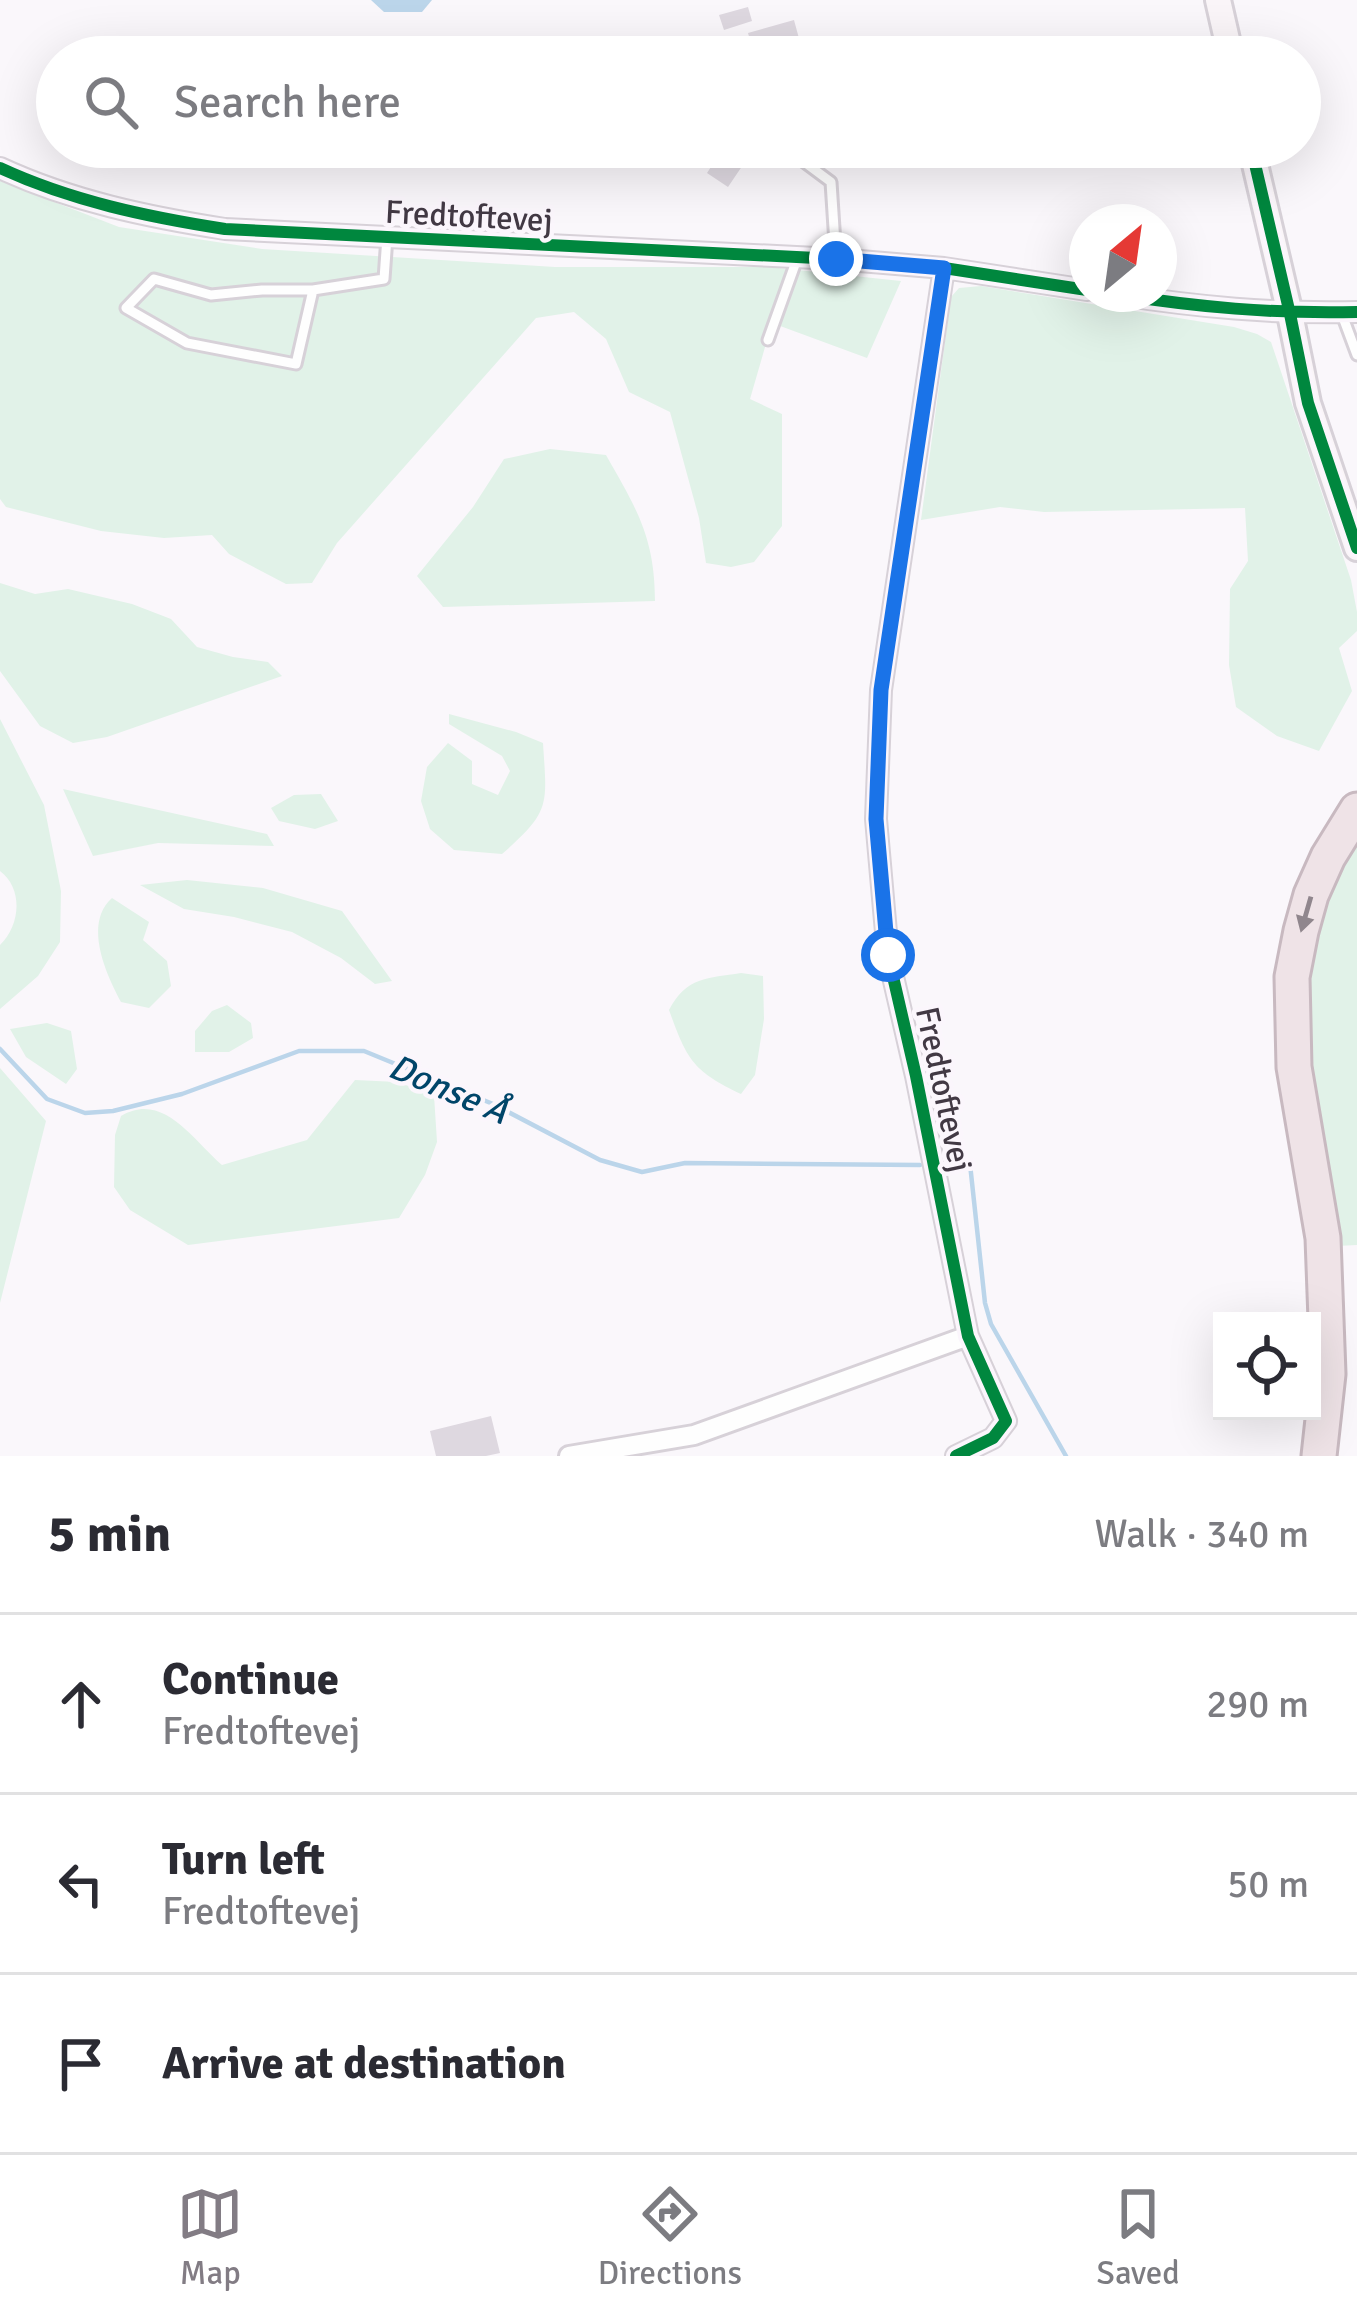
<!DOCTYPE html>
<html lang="en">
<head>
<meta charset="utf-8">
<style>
  body { margin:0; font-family:Signika,sans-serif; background:#f2f2f3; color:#2b2b33 }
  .controls { position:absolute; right:36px; bottom:36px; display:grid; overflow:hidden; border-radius:0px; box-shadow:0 12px 48px #0002 }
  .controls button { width:108px; height:108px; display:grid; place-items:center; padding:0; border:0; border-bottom:3px solid #e1e1e2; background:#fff; color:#2b2b33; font:60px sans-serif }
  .compass { position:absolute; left:1069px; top:204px; width:108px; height:108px; border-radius:50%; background:#fff; box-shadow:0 12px 48px #0002; rotate:29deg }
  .stop { position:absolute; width:36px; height:36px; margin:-27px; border:9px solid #1a73e8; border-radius:50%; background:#fff }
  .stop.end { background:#1a73e8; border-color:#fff; box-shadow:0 3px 12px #0008 }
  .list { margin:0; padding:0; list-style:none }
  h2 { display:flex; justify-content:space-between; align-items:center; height:156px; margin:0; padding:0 48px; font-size:51px }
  h2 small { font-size:39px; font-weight:400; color:#7c7c81 }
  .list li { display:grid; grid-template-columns:78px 1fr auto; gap:36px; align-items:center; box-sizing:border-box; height:180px; padding:0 48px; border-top:3px solid #e1e1e2 }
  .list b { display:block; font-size:45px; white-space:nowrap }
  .list p { margin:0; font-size:39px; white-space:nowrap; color:#7c7c81 }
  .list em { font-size:39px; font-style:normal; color:#7c7c81 }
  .icon { flex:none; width:66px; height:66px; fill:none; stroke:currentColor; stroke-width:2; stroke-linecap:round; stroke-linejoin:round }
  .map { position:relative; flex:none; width:1357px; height:1456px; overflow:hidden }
  .search { position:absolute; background:#fff; box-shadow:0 12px 48px #0002; left:36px; right:36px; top:36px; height:132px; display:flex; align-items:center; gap:30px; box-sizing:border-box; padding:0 42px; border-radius:66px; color:#7c7c81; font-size:45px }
  .sheet { height:696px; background:#fff }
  nav { display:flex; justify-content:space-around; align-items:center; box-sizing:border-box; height:168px; border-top:3px solid #e1e1e2; background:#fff; font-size:33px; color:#7c7c81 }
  nav a { display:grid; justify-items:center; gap:6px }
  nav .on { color:#827c84 }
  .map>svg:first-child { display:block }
  .green { fill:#e1f2e8 }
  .water { fill:#bbd5ea }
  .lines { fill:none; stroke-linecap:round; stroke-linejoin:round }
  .stream { stroke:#bbd5ea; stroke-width:4.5 }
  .building { fill:#ded8e0 }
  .lane-casing { stroke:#d7d1d8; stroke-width:15 }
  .street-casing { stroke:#d7d1d8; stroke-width:24 }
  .secondary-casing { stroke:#d7d1d8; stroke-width:30 }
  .highway-casing { stroke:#c8b9c0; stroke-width:39 }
  .lane { stroke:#fefefe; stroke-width:9 }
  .street { stroke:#fefefe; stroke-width:18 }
  .secondary { stroke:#faf5f8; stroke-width:24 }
  .highway { stroke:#efe3e7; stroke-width:33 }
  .cycleway-casing { stroke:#fbf6fc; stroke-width:20 }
  .cycleway { stroke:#00873e; stroke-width:12 }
  .oneway { fill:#90868d }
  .route { stroke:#1a73e8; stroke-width:15 }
  .labels { text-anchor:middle; stroke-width:9; stroke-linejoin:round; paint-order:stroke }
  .street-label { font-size:33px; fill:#423944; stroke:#fbf6fc }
  .water-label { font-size:36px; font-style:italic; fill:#004569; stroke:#fbf6fc }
</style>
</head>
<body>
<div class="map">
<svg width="1357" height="1456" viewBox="0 0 1357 1456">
  <rect width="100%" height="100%" fill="#faf7fb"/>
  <!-- green -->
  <path class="green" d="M0 181 119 227 262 249 555 267H769L901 281 867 358 772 323 750 399 782 414V526L754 562 731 567 706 563 699 518 670 412 629 392 606 339 574 312 536 318 337 543 312 583 286 584 229 554 212 535 164 538 101 531 6 507 0 499Z
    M981 286 1234 327 1257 334 1271 342 1351 580 1357 612V631L1339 648 1352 691 1319 751 1277 736 1236 707 1229 665 1230 589 1248 561 1245 508 1044 512 1000 507 921 520 951 297 959 288Z
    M550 449 606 455C636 508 655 537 655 601L443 607 417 576 473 507 504 459Z
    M0 583 35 594 68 589 132 604 171 619 197 647 233 657 268 662 282 676 107 737 73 743 40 726 0 671Z
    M449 714 516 732 543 743C547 806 551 811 502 854L454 850 430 829 421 801 427 767 448 743 472 761V784L498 795 510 771 502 756 449 724Z
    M0 719 44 805 61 891 60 942 38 976 0 1009V945C20 926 24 889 0 871Z
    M63 789 267 834 274 846 158 843 93 856Z
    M321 794 338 821 315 829 279 821 271 808 294 795Z
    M1357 846V1245L1337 1246 1317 1147 1305 991 1314 928 1333 881Z
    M187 880 263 888 342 911 392 981 375 984 341 958 292 932 234 917 184 909 140 885Z
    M112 898 149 922 143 940 167 961 171 986 149 1008 121 1002C106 974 83 924 112 898Z
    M741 973 763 976 764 1019 755 1075 741 1094C693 1071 687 1060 669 1010 686 977 708 978 741 973Z
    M227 1005 251 1023 253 1038 229 1052H195V1031L212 1011Z
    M47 1023 71 1031 77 1069 66 1084 26 1057 10 1029Z
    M0 1068 46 1121 0 1303Z
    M355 1080 397 1082 434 1095 437 1142 425 1175 399 1218 188 1245 130 1210 114 1187 115 1135 121 1116C163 1091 192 1139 222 1165L307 1140Z"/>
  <!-- water -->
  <path class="water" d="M371 0H432L422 12H384Z"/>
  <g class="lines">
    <!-- stream -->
    <path class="stream" d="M0 1049 47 1099 85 1113 113 1111 182 1094 299 1051H364L493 1104 600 1160 642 1172 685 1163 920 1165
      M970 1164 985 1303 991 1324 1066 1456"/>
  </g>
  <!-- building -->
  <path class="building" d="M748 7 752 21 724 30 719 15Z
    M794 20 804 57H755L748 33Z
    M724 147H748L753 150 728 187 707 173Z
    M491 1416 500 1453 486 1456H436L430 1431Z"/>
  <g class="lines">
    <!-- lane casing -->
    <g class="lane-casing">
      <path id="lane" d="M741 51 743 57
        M784 147 831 182 836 259
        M313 290 296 364 187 343 126 308 154 279 211 295 262 290H313L384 279 387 237
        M1341 312 1357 355
        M768 340 797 259"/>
    </g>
    <!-- street casing -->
    <g class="street-casing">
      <path id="street" d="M0 168C71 201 148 217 225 229L836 259 944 268 1087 290
        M944 268 881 690 876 819 888 955 916 1076 968 1336 1006 1421 993 1438 956 1456
        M1114 294C1198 307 1272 314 1357 312
        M569 1456 694 1435 968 1336"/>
    </g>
    <!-- secondary casing -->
    <g class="secondary-casing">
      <path id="secondary" d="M1218 0 1231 57
        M1251 147 1290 314 1308 403 1357 548"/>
    </g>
    <!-- highway casing -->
    <g class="highway-casing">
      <path id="highway" d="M1319 1456 1328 1374 1323 1238 1294 1067 1292 977 1301 931 1311 895 1328 857 1357 810"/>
    </g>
    <!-- lane -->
    <use href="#lane" class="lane"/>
    <!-- street -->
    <use href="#street" class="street"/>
    <!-- secondary -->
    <use href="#secondary" class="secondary"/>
    <!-- highway -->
    <use href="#highway" class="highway"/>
    <!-- cycleway casing -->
    <g class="cycleway-casing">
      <path id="cycleway" d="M1251 147 1290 314 1308 403 1357 548
        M0 168C71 201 148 217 225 229L836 259 944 268 1087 290
        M944 268 881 690 876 819 888 955 916 1076 968 1336 1006 1421 993 1438 956 1456
        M1114 294C1198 307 1272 314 1357 312"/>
    </g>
    <!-- cycleway -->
    <use href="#cycleway" class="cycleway"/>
  </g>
  <!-- one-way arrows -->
  <defs><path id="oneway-solid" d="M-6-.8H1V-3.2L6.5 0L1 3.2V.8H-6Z" transform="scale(3)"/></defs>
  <use class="oneway" href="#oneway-solid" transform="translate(1306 914) rotate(106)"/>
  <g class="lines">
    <!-- route -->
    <path class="route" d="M836 259 944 268 881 690 876 819 888 955"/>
  </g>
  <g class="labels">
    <!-- street labels -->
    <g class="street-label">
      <text transform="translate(469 215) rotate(3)" y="12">Fredtoftevej</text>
      <text transform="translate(945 1089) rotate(78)" y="12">Fredtoftevej</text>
    </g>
    <!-- water labels -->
    <g class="water-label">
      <text transform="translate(449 1088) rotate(23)" y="13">Donse Å</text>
    </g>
  </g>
</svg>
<div class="controls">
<button><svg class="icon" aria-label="locate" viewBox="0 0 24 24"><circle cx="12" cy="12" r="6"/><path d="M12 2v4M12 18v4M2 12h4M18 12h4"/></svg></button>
</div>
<svg class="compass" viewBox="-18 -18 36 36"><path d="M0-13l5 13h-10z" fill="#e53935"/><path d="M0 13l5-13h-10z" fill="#7c7c81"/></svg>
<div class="stop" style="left:888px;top:955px"></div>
<div class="stop end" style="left:836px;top:259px"></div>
<div class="search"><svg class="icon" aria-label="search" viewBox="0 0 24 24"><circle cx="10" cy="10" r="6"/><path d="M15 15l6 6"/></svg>Search here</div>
</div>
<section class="sheet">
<h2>5 min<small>Walk · 340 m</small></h2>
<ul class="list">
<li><svg class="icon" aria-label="ahead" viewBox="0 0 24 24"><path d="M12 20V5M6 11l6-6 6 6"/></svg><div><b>Continue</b><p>Fredtoftevej</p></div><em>290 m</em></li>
<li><svg class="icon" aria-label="left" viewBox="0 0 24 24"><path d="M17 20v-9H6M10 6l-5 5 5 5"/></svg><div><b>Turn left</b><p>Fredtoftevej</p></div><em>50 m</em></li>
<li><svg class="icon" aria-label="arrive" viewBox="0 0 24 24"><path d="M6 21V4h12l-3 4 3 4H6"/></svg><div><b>Arrive at destination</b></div></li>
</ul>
</section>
<nav>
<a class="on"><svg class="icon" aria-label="map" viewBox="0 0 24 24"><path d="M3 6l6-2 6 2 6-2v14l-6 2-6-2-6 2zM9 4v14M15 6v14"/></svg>Map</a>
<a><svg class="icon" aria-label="directions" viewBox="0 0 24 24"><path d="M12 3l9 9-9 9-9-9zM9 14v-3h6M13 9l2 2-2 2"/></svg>Directions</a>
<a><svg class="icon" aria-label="saved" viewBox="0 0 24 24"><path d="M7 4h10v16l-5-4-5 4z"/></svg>Saved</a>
</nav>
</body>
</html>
